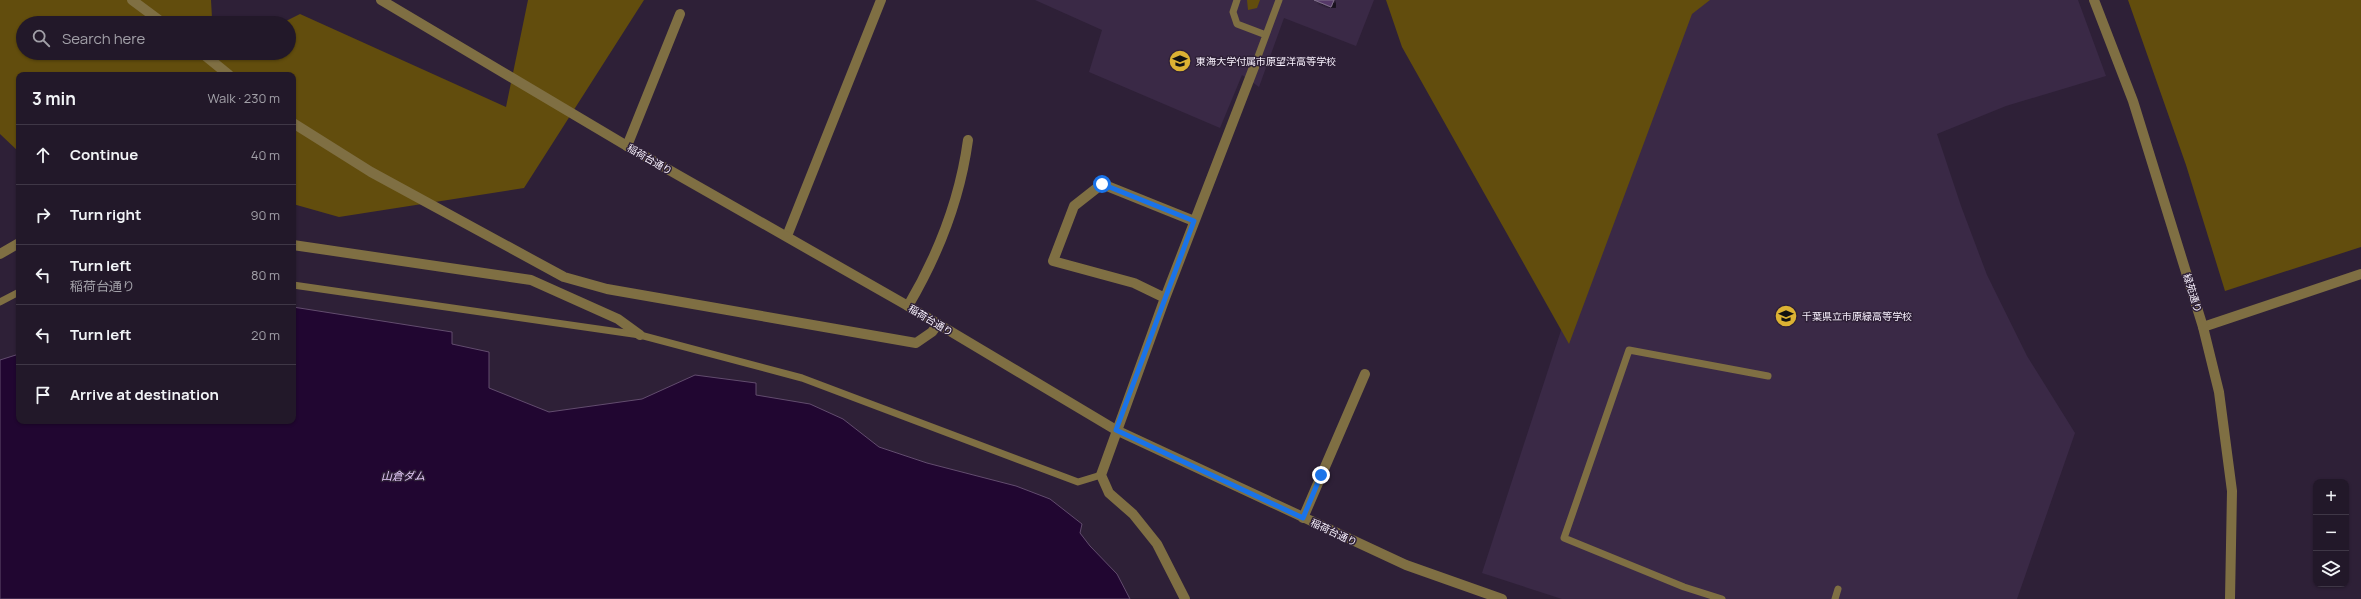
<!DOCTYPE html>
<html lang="en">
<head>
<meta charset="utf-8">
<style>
  body { margin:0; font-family:Manrope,"Noto Sans JP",sans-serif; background:#2a2131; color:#f1f3f6 }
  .controls { position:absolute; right:12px; bottom:12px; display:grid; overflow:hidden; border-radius:8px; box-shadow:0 1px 3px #0004 }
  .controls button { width:36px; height:36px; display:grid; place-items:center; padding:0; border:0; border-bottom:1px solid #3f3746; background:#221829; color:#f1f3f6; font:20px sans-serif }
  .stop { position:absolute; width:12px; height:12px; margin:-9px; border:3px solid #1a73e8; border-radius:50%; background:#fff }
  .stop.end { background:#1a73e8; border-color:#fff; box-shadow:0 1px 4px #0008 }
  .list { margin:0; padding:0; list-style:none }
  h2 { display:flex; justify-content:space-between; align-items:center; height:52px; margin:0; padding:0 16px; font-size:17px }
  h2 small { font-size:13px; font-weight:400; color:#a2a0a8 }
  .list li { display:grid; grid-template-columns:26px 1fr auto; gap:12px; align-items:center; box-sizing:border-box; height:60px; padding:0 16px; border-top:1px solid #3f3746 }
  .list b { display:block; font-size:15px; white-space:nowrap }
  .list p { margin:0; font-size:13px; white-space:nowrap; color:#a2a0a8 }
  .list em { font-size:13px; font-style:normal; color:#a2a0a8 }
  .icon { flex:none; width:22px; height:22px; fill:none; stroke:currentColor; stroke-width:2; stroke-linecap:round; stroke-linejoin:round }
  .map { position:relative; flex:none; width:2361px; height:599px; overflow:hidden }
  .search { position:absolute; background:#221829; box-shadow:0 1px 3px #0004; left:16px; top:16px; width:280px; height:44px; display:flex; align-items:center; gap:10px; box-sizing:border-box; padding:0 14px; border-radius:22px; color:#a2a0a8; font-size:15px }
  .panel { position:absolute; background:#221829; box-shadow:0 1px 3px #0004; left:16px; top:72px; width:280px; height:352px; border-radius:8px }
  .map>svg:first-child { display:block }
  .built { fill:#3a2946 }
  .green { fill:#624d0d }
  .water { fill:#210631; stroke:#624c6e }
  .building { fill:#543867; stroke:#7f6f8a; filter:url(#shadow) }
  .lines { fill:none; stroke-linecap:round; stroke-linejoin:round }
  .service { stroke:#7f6f43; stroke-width:7 }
  .minor { stroke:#7f6f43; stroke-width:10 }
  .tertiary { stroke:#7f6f43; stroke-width:10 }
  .route { stroke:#1a73e8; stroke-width:5 }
  .labels { text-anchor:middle; stroke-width:3; stroke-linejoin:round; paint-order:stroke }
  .poi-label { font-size:10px; fill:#f8f1fd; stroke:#2e2037; text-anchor:start }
  .street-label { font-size:10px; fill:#f8f1fd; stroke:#2e2037 }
  .water-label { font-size:11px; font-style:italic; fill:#e6ccfa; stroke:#2e2037 }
</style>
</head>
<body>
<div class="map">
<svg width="2361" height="599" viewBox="0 0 2361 599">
  <defs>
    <filter id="shadow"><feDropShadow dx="4.5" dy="2.5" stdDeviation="1" flood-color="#0009"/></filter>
  </defs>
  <rect width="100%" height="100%" fill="#2e2037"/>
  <!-- built -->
  <path class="built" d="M1035 0H1374L1356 46 1284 18 1259 87 1242 75 1220 128 1089 72 1102 30Z
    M1683 0H2078L2106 76 2006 106 1937 134 1961 206 1987 275 2027 356 2075 433 2017 599H1562L1482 573 1663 17Z"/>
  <!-- green -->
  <path class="green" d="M0 0H211L212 18 216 23H23V53H289V23H282L300 14 506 107 528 0H644L524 188 339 217 293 204V75H19V152L0 134Z
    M1247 0H1260L1257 8 1248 10Z
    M1386 0H1710L1692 14 1569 344 1402 47Z
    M2128 0H2361V247L2225 291 2186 165Z"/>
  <!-- water -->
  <path class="water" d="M293 307 452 332V344L489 352V388L549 412 642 399 695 375 756 383V395L810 404 843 419 879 447 927 463 1016 486 1050 499 1082 524 1080 533 1090 546 1117 574 1130 599H0V360L19 354V421H293Z"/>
  <!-- building -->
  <path class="building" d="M1314 0H1334L1331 7Z"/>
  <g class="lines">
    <!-- service -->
    <path class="service" d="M1237 0 1233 12 1237 24 1266 35
      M1256 62 1279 0
      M293 285 640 335 802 378 1078 482 1101 475
      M0 302 19 292
      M1722 599 1684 587 1564 538 1629 350 1768 376
      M1835 599 1838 589"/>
    <!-- minor -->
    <path class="minor" d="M132 0 163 23
      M202 53 229 75
      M293 123 371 172 564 277 607 289 916 343 932 332 938 324
      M627 146 680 14
      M787 236 881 0
      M293 245 531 280 618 319 640 335
      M0 254 19 243
      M1165 298 1134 283 1053 261 1074 206 1102 184 1194 221
      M908 306C938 255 960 199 968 140
      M2203 327 2361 274
      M1303 518 1365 374
      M1185 599 1157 544 1133 514 1109 493 1101 475 1165 298 1256 62"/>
    <!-- tertiary -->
    <path class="tertiary" d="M381 0 627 146 908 306 1116 430 1406 565 1502 599
      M2094 0 2133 101 2203 327 2219 392 2232 491 2230 599"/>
  </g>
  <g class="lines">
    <!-- route -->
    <path class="route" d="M1102 184 1194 221 1116 430 1303 518 1321 475"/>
  </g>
  <!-- icons -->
  <defs>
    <g id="school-disc" transform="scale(1.15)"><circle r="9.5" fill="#dcb233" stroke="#2e2037"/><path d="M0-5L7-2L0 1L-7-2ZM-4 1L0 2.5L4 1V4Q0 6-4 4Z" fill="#111"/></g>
  </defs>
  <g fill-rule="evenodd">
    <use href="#school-disc" x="1180" y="61"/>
    <use href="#school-disc" x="1786" y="316"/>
  </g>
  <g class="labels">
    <!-- poi labels -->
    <g class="poi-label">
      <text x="1196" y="65">東海大学付属市原望洋高等学校</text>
      <text x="1802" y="320">千葉県立市原緑高等学校</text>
    </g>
    <!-- street labels -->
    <g class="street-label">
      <text transform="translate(650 159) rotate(30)" y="4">稲荷台通り</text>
      <text transform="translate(2193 293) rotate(73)" y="4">緑苑通り</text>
      <text transform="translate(931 320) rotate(31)" y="4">稲荷台通り</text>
      <text transform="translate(1334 532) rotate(25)" y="4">稲荷台通り</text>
    </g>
    <!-- water labels -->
    <g class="water-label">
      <text x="403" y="480">山倉ダム</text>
    </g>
  </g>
</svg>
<div class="controls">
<button>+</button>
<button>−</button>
<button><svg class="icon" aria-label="layers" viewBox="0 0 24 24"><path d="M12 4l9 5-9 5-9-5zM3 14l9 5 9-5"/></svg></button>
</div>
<div class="stop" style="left:1102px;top:184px"></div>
<div class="stop end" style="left:1321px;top:475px"></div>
<div class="search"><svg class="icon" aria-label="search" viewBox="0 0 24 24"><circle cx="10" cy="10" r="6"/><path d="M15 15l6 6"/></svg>Search here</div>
<section class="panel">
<h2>3 min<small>Walk · 230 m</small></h2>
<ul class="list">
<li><svg class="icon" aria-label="ahead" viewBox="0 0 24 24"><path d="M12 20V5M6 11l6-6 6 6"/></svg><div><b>Continue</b></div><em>40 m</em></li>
<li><svg class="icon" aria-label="right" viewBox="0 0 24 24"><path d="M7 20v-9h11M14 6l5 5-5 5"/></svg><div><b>Turn right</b></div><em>90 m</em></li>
<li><svg class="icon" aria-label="left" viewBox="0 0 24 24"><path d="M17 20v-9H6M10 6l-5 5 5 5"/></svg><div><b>Turn left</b><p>稲荷台通り</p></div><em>80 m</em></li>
<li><svg class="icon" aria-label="left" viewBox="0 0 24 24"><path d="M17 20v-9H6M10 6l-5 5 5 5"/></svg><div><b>Turn left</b></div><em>20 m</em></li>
<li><svg class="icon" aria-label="arrive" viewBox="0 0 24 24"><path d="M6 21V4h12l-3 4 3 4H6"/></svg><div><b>Arrive at destination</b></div></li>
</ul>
</section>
</div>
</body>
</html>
